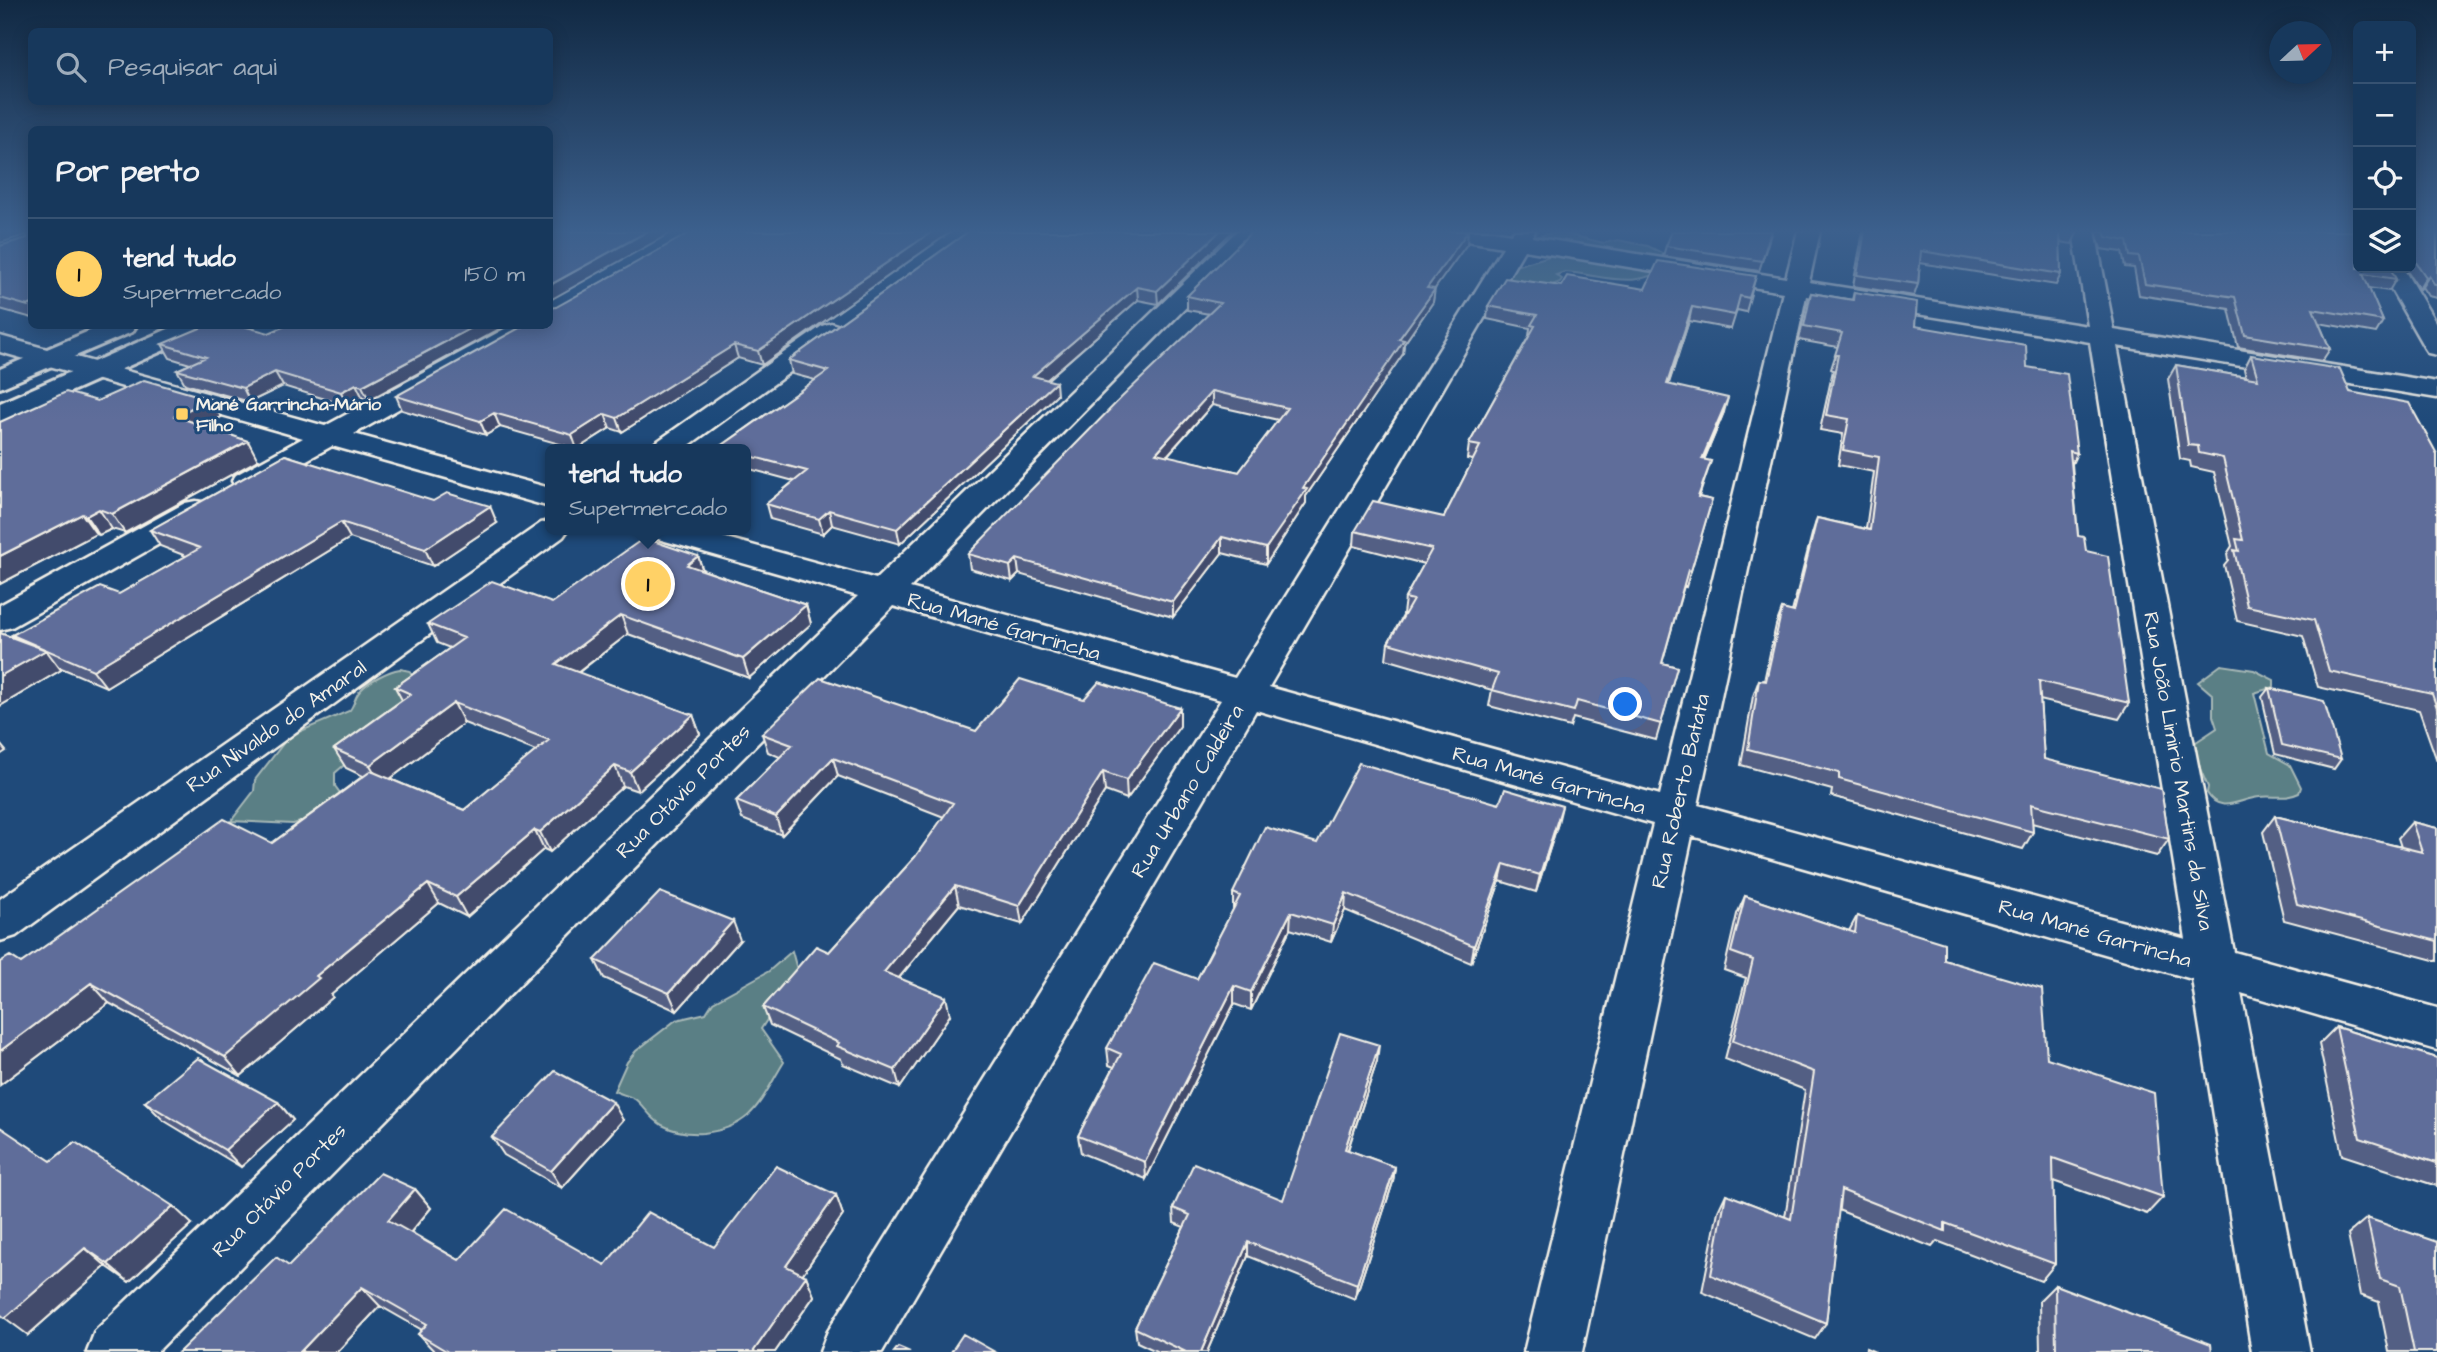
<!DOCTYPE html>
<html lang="pt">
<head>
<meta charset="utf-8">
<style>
  body { margin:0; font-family:"Architects Daughter",sans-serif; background:#203f62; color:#f1f3f6 }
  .controls { position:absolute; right:21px; top:21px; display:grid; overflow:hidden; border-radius:10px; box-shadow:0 4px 18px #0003 }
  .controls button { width:63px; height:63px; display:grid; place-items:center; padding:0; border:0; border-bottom:2px solid #365272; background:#17385c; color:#f1f3f6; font:35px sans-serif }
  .compass { position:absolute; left:2269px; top:21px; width:63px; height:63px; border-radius:50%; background:#17385c; box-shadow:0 4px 18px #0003; rotate:68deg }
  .you { position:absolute; left:1626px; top:705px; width:24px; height:24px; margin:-18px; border:5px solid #fff; border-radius:50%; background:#1a73e8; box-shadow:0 0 0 10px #1a73e833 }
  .badge { display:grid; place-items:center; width:46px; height:46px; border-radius:50%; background:#ffd166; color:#111; font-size:23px; font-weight:700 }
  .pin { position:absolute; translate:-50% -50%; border:4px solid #fff; box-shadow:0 2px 7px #0006 }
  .popup { position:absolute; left:545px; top:444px; width:206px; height:91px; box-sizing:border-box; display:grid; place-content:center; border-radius:10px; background:#17385c; filter:drop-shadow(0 2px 5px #0005); font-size:23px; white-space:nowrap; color:#9eacbb }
  .popup b { font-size:26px; color:#f1f3f6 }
  .popup::after { content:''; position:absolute; left:50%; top:100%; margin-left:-14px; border:14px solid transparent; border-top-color:#17385c }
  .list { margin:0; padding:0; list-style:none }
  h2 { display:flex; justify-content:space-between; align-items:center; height:91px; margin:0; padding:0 28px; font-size:30px }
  h2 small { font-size:23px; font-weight:400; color:#9eacbb }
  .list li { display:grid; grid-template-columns:46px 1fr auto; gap:21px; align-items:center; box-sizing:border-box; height:112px; padding:0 28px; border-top:2px solid #365272 }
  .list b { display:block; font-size:26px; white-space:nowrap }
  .list p { margin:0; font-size:23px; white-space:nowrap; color:#9eacbb }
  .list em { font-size:23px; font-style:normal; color:#9eacbb }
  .icon { flex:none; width:38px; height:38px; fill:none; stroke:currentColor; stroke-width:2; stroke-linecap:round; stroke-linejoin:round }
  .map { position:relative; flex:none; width:2437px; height:1352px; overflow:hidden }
  .search { position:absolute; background:#17385c; box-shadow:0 4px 18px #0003; left:28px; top:28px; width:525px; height:77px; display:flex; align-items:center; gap:18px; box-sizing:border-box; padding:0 24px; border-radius:10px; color:#9eacbb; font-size:26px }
  .panel { position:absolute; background:#17385c; box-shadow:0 4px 18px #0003; left:28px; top:126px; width:525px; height:203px; border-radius:10px }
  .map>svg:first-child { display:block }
  .green { fill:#5a7f85; stroke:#a7b8b6; stroke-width:2 }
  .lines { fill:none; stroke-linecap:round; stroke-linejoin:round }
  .street-casing { stroke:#f4f1e8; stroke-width:5 }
  .secondary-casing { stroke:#f4f1e8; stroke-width:6 }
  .street { fill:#1f4a7a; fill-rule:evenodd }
  .secondary { fill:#1f4a7a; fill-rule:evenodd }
  .wall { fill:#525e84; stroke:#f4f1e8; stroke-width:2; fill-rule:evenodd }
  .shaded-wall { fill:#424c6c; stroke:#f4f1e8; stroke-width:2 }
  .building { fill:#5f6d9a; stroke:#f4f1e8; stroke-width:2; fill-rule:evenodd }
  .poi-dot { fill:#ffd166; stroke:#1f4a7a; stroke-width:2.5 }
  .labels { text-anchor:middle; stroke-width:6; stroke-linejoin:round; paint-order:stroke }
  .far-poi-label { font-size:18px; font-weight:bold; fill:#f4f1e8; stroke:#1f4a7a; text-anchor:start }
  .street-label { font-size:21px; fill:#f4f1e8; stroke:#1f4a7a }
</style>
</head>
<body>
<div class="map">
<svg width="2437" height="1352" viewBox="0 0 2437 1352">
  <rect width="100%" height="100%" fill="#1f4a7a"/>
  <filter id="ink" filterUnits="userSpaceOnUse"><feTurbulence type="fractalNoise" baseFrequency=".0143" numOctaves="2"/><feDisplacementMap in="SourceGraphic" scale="14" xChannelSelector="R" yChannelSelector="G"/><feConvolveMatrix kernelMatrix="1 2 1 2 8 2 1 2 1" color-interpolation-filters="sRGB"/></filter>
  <g filter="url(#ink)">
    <!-- green -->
    <path class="green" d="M1558 232 1604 243 1618 240 1648 246 1662 253 1671 264C1637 292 1604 275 1565 272L1556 275 1562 279 1560 282 1550 286 1503 281 1508 268 1550 256 1551 253 1532 237Z
      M2221 665 2254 670 2274 680V687L2254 693 2269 753 2290 765 2301 787 2299 793C2285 800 2274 795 2259 797 2240 799 2220 815 2207 793L2208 787 2190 746 2217 728 2213 716V695L2198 682Z
      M400 669 410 671 416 684 350 760 335 773V786L340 793 339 797 312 819 293 824 231 821 254 791 255 780 289 736 349 711C355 705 354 697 360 691 368 681 388 671 400 669Z
      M792 951 799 977 774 1009 761 1029 784 1062C760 1101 754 1127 704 1133 690 1134 675 1132 662 1125 651 1119 644 1106 635 1099 629 1096 621 1094 614 1091L627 1062 636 1051 676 1020 706 1013 713 1002 769 971Z"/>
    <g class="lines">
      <!-- street casing -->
      <g class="street-casing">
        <path id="street" d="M1237 231H1261L910 588 1235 678 1503 247 1449 238 1441 236 1438 231H1493L1511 234 1513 231H1535L1532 237 1786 278 1798 231H1820L1809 282 2088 326 2073 231H2095L2114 330 2437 382V398L2117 346 2234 952 2437 1008V1050L2241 993 2310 1352H2252L2192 979 1692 836 1582 1352H1524L1653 824 1256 710 882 1352H820L828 1331 1221 700 893 606 157 1352H87L95 1331 858 596 651 537 646 530H697L876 579ZM1524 250 1783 292 1660 795 1269 687ZM1806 296 2090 342 2186 939 1698 805Z
          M2379 268H2403L2437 325V355L2428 353 2424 347Z
          M831 323 840 326 844 331 840 336 684 449H650L655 443 822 326Z
          M510 326H541L537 331 354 434 550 488V507L332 446 258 487 247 490 236 487 232 481 236 475 303 438 0 352V336L325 426Z
          M196 501 207 503 212 510 207 517 12 627 0 630V605L185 503Z
          M550 521V530H568L563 537 16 936 0 941V899L541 523Z"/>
      </g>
      <!-- secondary casing -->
      <g class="secondary-casing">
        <path id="secondary" d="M101 326H136L132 332 0 388V369Z
          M175 326H209L205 332 0 423V403Z"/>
      </g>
      <!-- street -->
      <use href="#street" class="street"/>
      <!-- secondary -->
      <use href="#secondary" class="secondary"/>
    </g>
    <!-- wall -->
    <path class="wall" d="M32 231V318L0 309V246L27 238Z
      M952 231 762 365 738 358 622 432 610 428 577 449 500 427 486 435 402 410 396 396Z
      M969 231H1233L1158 304 1138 300 1047 380 1057 395 900 544 832 525 823 534 770 519 766 504 794 481 746 468V449H720V447L815 380 792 374 789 360Z
      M1772 231 1759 271 1663 256 1666 246Z
      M1863 231H2077V233L2072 244 2060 242 2061 274 2056 285 1920 263 1918 284 1914 296 1853 286Z
      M2096 231H2358L2396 279 2389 291 2368 288 2383 321 2376 333 2319 323 2330 349 2322 361 2238 347 2229 309 2139 295 2134 268 2125 267 2122 252 2101 249Z
      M2411 231H2437V298L2428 296 2422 287 2419 289 2405 268H2411Z
      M1467 244 1434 289 1433 302 1404 344 1403 354 1306 496V503L1266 564 1222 553 1173 617 1019 574 1012 581 970 569 968 554 1209 314 1187 310V296ZM1212 405 1278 420 1239 472 1167 456Z
      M1756 276 1746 312 1737 310 1731 329 1689 321 1668 385 1724 412 1704 460 1711 461 1699 497 1712 500 1686 587 1684 586 1662 663 1677 667 1656 740 1573 718 1570 727 1489 706 1492 690 1386 659 1388 643 1404 614H1403L1405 598 1424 564 1354 546 1355 531 1444 517 1473 460 1467 459 1469 444 1529 336 1530 328 1487 319 1488 306 1561 286 1645 289Z
      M1854 292 1915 326 2027 367 2077 453 2072 464 2078 536 2086 551 2129 703 2119 719 2040 700 2044 759 2169 839 2157 856 2032 823 2033 832 2023 849 1831 796 1832 790 1741 765 1753 696 1759 680 1764 681 1776 625 1782 609 1792 612 1812 534 1817 518 1866 529 1874 472 1838 465 1843 434 1820 430 1833 370 1831 369 1838 347 1799 340 1806 307 1811 293 1852 300Z
      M505 326 369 400 363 398 348 406 283 386 250 402 185 384 177 370 190 364 170 358 162 344 269 333Z
      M2251 355 2350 392 2437 454V761L2419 710 2318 687 2303 636 2237 621 2224 565 2228 560 2227 554 2232 546 2214 472 2191 467 2190 461 2180 459 2168 379 2176 365 2246 377 2244 369Z
      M97 401 221 417 204 426 258 460 125 533 112 529 99 535 96 534 0 584Z
      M285 455 497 523 433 566 350 538 106 687 59 667 61 670 0 706V633L15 638 12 635 119 594 186 556 160 546 150 530Z
      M698 556 703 570 806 605 811 624 749 678 628 634 578 673 693 715 700 734 638 791 623 786 550 852 544 849 467 917 439 903 331 995 333 997 241 1076 109 1003 0 1085V962L21 963 272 843 363 776 346 768 334 749 402 700 395 687 450 648 437 643 428 624 552 603ZM464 723 536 751 464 810 390 779Z
      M2269 688 2341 759 2334 769 2275 754 2262 697Z
      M1084 699 1180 708V726L1127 799 1105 791 1022 924 959 905 899 978 950 1015 900 1088 843 1064 841 1059 770 1025 763 1007 829 952 915 857 944 817 838 776 782 835 742 819 736 801 780 757 768 752 762 734 976 731Z
      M2275 816 2401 847 2398 838 2412 822 2437 828V961L2284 920 2263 832Z
      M1558 823 1536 892 1500 881 1471 963 1345 910 1331 942 1290 929 1251 1010 1234 1004 1146 1179 1081 1153 1078 1136 1114 1067 1109 1065 1107 1048 1197 979 1233 910V893L1317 843Z
      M1745 896 1849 931 1857 916 1944 960 2047 1058 2163 1197 2147 1214 2053 1181 2055 1264 2041 1281 1937 1241 1932 1247 1838 1210 1826 1323 1815 1339 1702 1292 1718 1211 1726 1194 1785 1217 1805 1090 1725 1059 1746 978 1724 970 1737 914Z
      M740 940 677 1011 604 978 595 960Z
      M2336 1027 2437 1058V1186L2342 1155 2319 1044Z
      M1377 1061 1348 1150 1395 1167 1393 1182 1355 1299 1248 1256 1207 1352H1158L1137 1342 1135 1328 1184 1227 1174 1223 1173 1208 1283 1200Z
      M145 1102H278L293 1120 241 1167 163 1120Z
      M623 1120 562 1188 504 1155 492 1137Z
      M51 1161 192 1224 129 1282 106 1266 28 1335Z
      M415 1189 431 1208 411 1232 459 1260 605 1265 714 1247 836 1195 843 1215 802 1275 806 1276 814 1296 775 1352H435L418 1334 422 1330 380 1306 337 1352H179L289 1266Z
      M2367 1218 2437 1352H2389L2379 1302 2360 1295 2348 1234Z
      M2055 1285 2212 1352H2040L2039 1301Z"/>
    <!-- shaded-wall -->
    <path class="shaded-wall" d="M0 231H32V233L0 243Z
      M648 231H674L550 300V285Z
      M933 231H952L762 365 758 351Z
      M1220 231H1233L1158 304 1157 291Z
      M1468 231 1467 244 1426 301 1427 288Z
      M2429 276 2422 287 2419 289 2426 277Z
      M1137 287 1138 300 1035 390 1033 376Z
      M1435 289 1433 302 1404 344 1403 354 1306 496V503L1266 564V548L1303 488 1399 339Z
      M1692 307 1689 321 1664 399 1667 384Z
      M475 326H505L369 400 362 386Z
      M734 345 738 358 622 432 617 418Z
      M275 372 283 386 250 402 243 388Z
      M1056 382 1057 395 900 544 897 529Z
      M356 384 363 398 348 406 341 392Z
      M1212 391V405L1156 468V453Z
      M1728 398 1724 412 1698 474 1702 459Z
      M210 399 221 417 186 435 175 416Z
      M494 413 500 427 486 435 480 421Z
      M605 414 610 428 577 449 572 435Z
      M248 441 258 460 125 533 112 514Z
      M490 506 497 523 433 566 425 549Z
      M99 509 112 529 99 535 86 516Z
      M829 510 832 525 823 534 819 519Z
      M82 514 96 534 0 584V556Z
      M341 522 350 538 106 687 93 670Z
      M1222 537V553L1173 617V602Z
      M698 556 704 575 687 565Z
      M1017 559 1019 574 1012 581 1010 566Z
      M806 605 811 624 749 678 743 659Z
      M621 615 628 634 564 683 556 664Z
      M46 650 61 670 0 706V676Z
      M454 703 464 723 382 785 370 765Z
      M1180 708V726L1127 799 1126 780Z
      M693 715 700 734 638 791 630 772Z
      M0 744 6 751 0 755Z
      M833 758 838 776 782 835 776 817Z
      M615 766 623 786 550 852 540 832Z
      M1103 772 1105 791 1022 924 1019 906Z
      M1562 806 1558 823 1536 892 1540 875Z
      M535 830 544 849 467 917 456 897Z
      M1504 864 1500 881 1471 963 1474 946Z
      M428 884 439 903 331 995 333 997 241 1076 225 1057 316 976Z
      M955 886 959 905 889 990 884 972Z
      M1346 893 1345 910 1331 942 1333 925Z
      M1291 912 1290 929 1251 1010V992Z
      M733 921 740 940 677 1011 669 993Z
      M91 983 109 1003 0 1085V1051Z
      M1234 986V1004L1146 1179 1145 1162Z
      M946 997 950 1015 900 1088 895 1070Z
      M1379 1045 1377 1061 1343 1164 1345 1149Z
      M278 1102 293 1120 241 1167 225 1150Z
      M613 1102 623 1120 562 1188 551 1171Z
      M1395 1167 1393 1182 1355 1299 1357 1284Z
      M415 1189 431 1208 405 1239 388 1220Z
      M836 1195 843 1215 795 1285 786 1266Z
      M173 1206 192 1224 129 1282 108 1264Z
      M1248 1242V1256L1207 1352H1201Z
      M85 1248 106 1266 28 1335 5 1318Z
      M806 1276 814 1296 775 1352H753Z
      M362 1287 380 1306 337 1352H300Z"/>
    <!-- building -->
    <path class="building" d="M26 231H32V304L28 306 0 298V246L27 238Z
      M550 231H648L550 285Z
      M693 231H933L758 351 734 345 617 418 605 414 572 435 494 413 480 421 396 396 523 326H550V308L556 307Z
      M969 231H1220L1157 291 1137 287 1033 376 1056 382 897 529 829 510 819 519 766 504 807 471 746 455V449H726L720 447 828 371 789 360Z
      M1252 231H1468L1427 288 1435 289 1399 339 1404 340 1303 488 1307 489 1266 548 1222 537 1173 602 1017 559 1010 566 968 554 1122 397 1220 303 1187 296ZM1212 391 1287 408 1239 472 1156 453Z
      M1672 231H1771L1762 261 1666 246Z
      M1865 231H2060L2061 274 1921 251 1918 284 1857 275Z
      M2104 231H2358V268H2390L2396 279 2363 274 2383 321 2313 309 2330 349 2245 335 2235 297 2145 284 2139 257 2130 256 2127 241 2106 237Z
      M2411 231H2437V285H2435L2429 276 2426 277 2411 255Z
      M1658 261 1756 276 1749 298 1740 296 1735 315 1692 307 1667 384 1728 398 1702 459 1711 461 1698 497 1712 500 1691 571 1688 570 1662 663 1677 667 1661 724 1577 701 1574 711 1492 690 1498 674 1388 643 1413 600 1405 598 1432 549 1355 531 1373 501 1444 517 1480 446 1469 444 1535 326 1531 325 1537 315 1488 306 1505 278 1561 286 1567 276 1645 289Z
      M1854 292 1917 302 1915 326 2026 345 2027 367 2067 374 2077 453 2070 451 2078 536 2084 537 2086 551 2108 556 2129 703 2039 681 2044 759 2161 789 2169 839 2031 804 2033 832 1839 779V773L1748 749 1759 680 1766 681 1782 609 1794 612 1817 518 1870 530 1879 457 1843 450 1849 419 1826 415 1838 355H1835L1842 333 1804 326 1811 293 1853 300Z
      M205 326H243L269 333 285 326H475L362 386 356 384 341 392 275 372 243 388 177 370 206 357 162 344Z
      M2251 355 2340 369 2350 392 2409 403 2437 454V708L2432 694 2329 671 2314 620 2247 606 2234 550 2239 551 2236 539 2243 540 2223 458 2199 453 2198 446 2188 445 2176 365 2258 379Z
      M144 380 210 399 175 416 248 441 112 514 99 509 86 516 82 514 0 556V422L66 392 97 401Z
      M285 455 433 501 447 493 490 506 425 549 341 522 93 670 12 635 100 587 119 594 200 548 150 530Z
      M644 538 698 556 687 565 806 605 743 659 621 615 556 664 693 715 630 772 615 766 540 832 535 830 456 897 428 884 316 976 319 978 225 1057 91 983 0 1051V962L10 956 21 963 224 819 272 843 371 771 464 810 549 740 454 703 370 765 334 749 411 694 395 687 464 638 428 624 492 581 552 603Z
      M0 633 46 650 0 676Z
      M820 678 976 731 1020 679 1084 699 1099 682 1180 708 1126 780 1103 772 1019 906 955 886 884 972 946 997 895 1070 837 1046 839 1043 763 1007 816 946 829 952 915 857 953 803 833 758 776 817 736 801 792 745 762 734Z
      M2269 688 2324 701 2341 759 2282 745Z
      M1359 763 1499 804 1505 789 1562 806 1540 875 1504 864 1474 946 1346 893 1333 925 1291 912 1251 992 1234 986 1145 1162 1078 1136 1121 1054 1107 1048 1154 963 1197 979 1240 896 1233 893 1265 827 1317 843Z
      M2275 816 2422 852 2412 822 2437 828V941L2297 904Z
      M660 892 733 921 669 993 595 960Z
      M1745 896 1855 933 1857 916 1944 943V960L2042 989 2047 1058 2154 1093 2163 1197 2053 1158 2055 1264 1945 1223V1231L1841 1190 1826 1323 1711 1275 1726 1194 1791 1219 1814 1072 1733 1041 1753 960 1731 952Z
      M2336 1027 2437 1058V1163L2360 1138Z
      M1340 1033 1379 1045 1345 1149 1395 1167 1357 1284 1248 1242 1201 1352H1186L1135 1328 1190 1215 1173 1208 1194 1163 1283 1200Z
      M198 1058 278 1102 225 1150 145 1102Z
      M555 1071 613 1102 551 1171 492 1137Z
      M0 1127 51 1161 75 1142 173 1206 108 1264 85 1248 5 1318 0 1314Z
      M776 1166 836 1195 786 1266 806 1276 753 1352H448L418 1334 427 1324 362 1287 300 1352H179L276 1257 289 1266 380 1173 415 1189 388 1220 459 1260 506 1209 605 1265 648 1212 714 1247Z
      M2367 1218 2437 1242V1352H2414L2400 1286 2380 1279Z
      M2055 1285 2211 1344 2212 1352H2056Z
      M963 1334 995 1352H951Z
      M898 1347 910 1352H894Z
      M1866 1348 1875 1352H1865Z"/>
  </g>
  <!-- sky -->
  <linearGradient id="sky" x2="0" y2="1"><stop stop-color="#112943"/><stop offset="0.55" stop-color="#3c608d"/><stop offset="1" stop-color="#3c608d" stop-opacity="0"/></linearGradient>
  <rect width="2437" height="420" fill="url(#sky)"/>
  <!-- markers -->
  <rect class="poi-dot" x="175" y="407" width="14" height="14" rx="3.5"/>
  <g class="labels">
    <!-- far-poi labels -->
    <g class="far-poi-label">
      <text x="196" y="410">Mané Garrincha-Mário<tspan x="196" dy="21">Filho</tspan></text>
    </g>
    <!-- street labels -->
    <g class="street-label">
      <text transform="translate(1004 626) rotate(16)" y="7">Rua Mané Garrincha</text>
      <text transform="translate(276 726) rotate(-35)" y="7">Rua Nivaldo do Amaral</text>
      <text transform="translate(2179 771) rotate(80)" y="7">Rua João Limirio Martins da Silva</text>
      <text transform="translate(1549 780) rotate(16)" y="7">Rua Mané Garrincha</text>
      <text transform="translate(683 791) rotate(-45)" y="7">Rua Otávio Portes</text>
      <text transform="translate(1187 791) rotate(-59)" y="7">Rua Urbano Caldeira</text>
      <text transform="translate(1680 791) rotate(-77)" y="7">Rua Roberto Batata</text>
      <text transform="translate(2095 933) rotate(16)" y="7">Rua Mané Garrincha</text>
      <text transform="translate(279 1190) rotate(-45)" y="7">Rua Otávio Portes</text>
    </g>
  </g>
</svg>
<div class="controls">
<button>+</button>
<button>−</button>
<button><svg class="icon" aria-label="locate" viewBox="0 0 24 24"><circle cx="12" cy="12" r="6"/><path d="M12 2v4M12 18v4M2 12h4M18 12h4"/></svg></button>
<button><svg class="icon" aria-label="layers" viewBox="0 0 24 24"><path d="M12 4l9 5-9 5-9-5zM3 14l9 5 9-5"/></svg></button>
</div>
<svg class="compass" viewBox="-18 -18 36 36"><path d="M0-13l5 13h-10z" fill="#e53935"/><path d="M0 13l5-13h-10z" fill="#9eacbb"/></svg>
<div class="you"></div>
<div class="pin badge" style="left:648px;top:584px">1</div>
<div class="popup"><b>tend tudo</b>Supermercado</div>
<div class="search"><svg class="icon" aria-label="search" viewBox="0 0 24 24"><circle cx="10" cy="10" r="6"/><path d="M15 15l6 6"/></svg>Pesquisar aqui</div>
<section class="panel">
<h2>Por perto<small></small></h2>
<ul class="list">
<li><span class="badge">1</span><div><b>tend tudo</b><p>Supermercado</p></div><em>150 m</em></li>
</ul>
</section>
</div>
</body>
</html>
